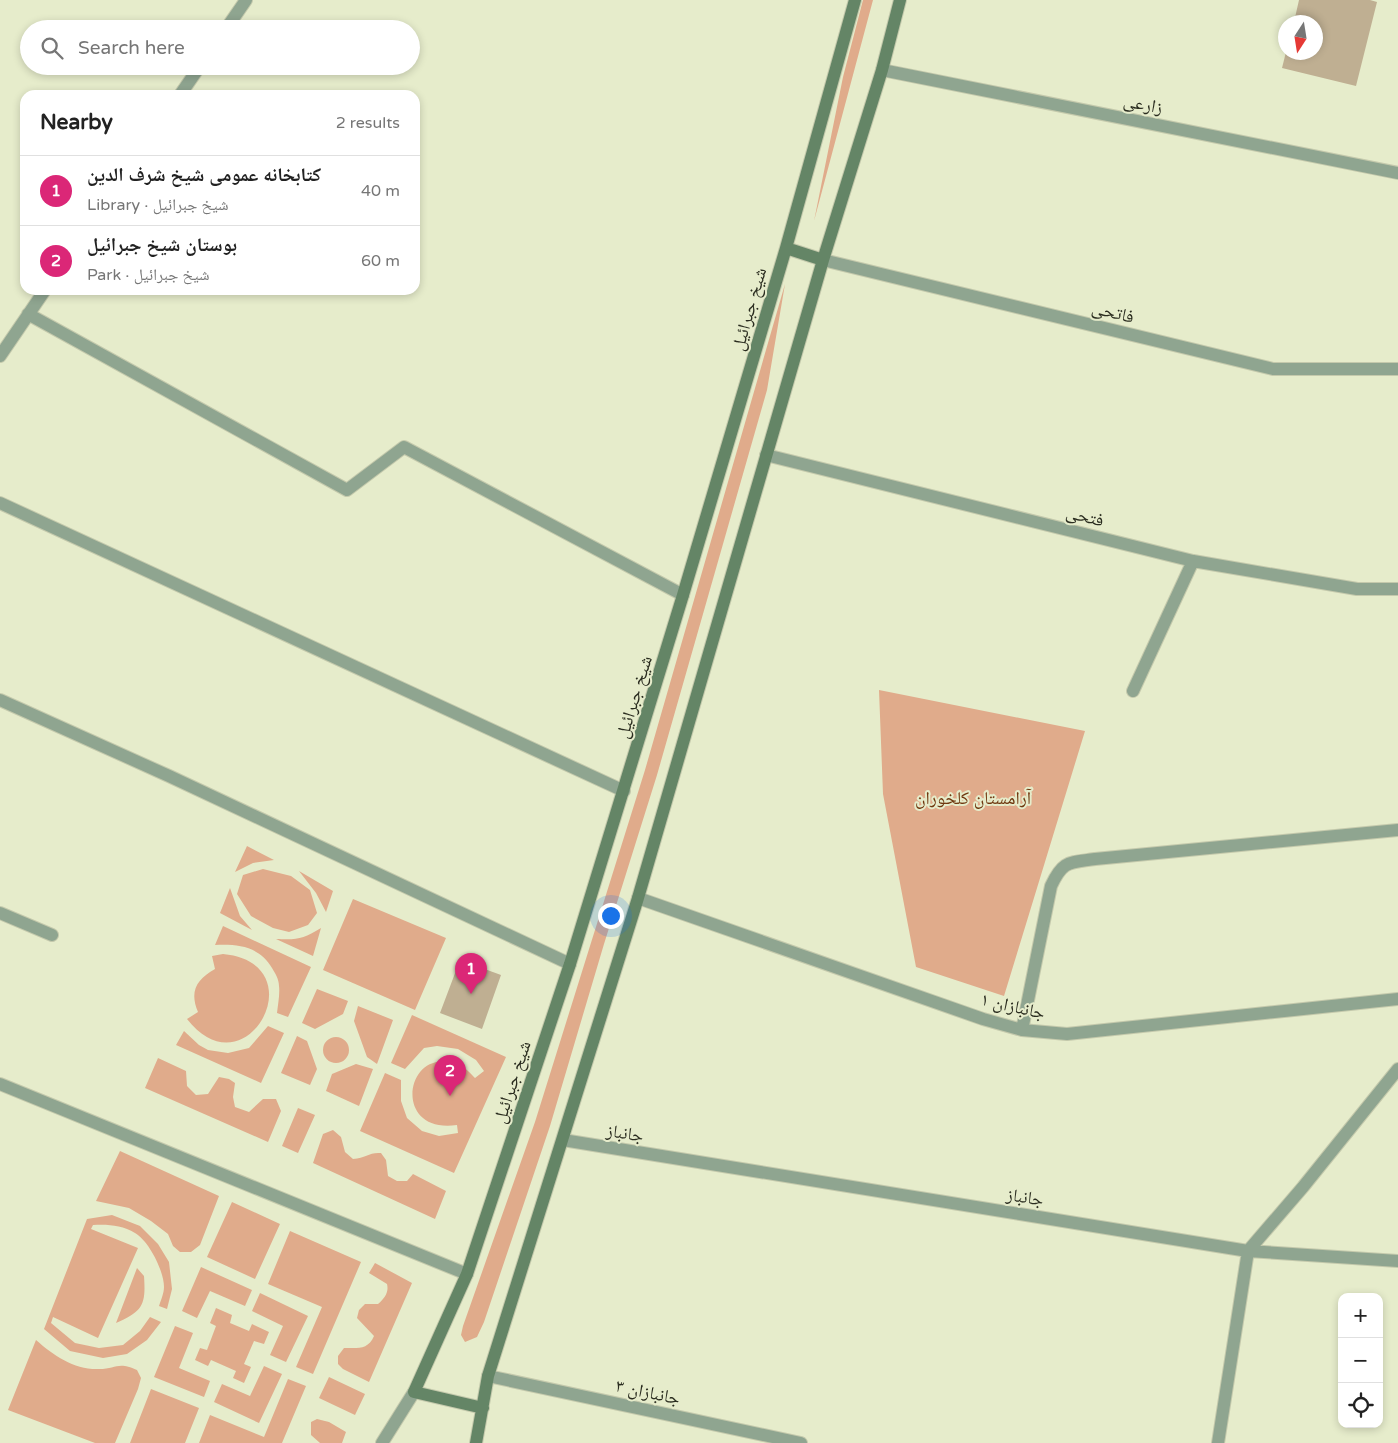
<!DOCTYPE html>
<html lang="en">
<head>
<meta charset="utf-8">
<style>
  body { margin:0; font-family:"Varela Round","Noto Naskh Arabic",sans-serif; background:#f2f2f2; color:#222 }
  .controls { position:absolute; right:15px; bottom:15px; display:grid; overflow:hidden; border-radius:10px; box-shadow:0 2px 8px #0003 }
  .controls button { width:45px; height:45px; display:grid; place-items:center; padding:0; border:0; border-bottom:1px solid #e0e0e0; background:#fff; color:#222; font:25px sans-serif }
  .compass { position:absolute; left:1278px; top:15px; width:45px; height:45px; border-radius:50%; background:#fff; box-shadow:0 2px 8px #0003; rotate:192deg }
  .you { position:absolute; left:610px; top:915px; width:18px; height:18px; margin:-12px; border:4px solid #fff; border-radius:50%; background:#1a73e8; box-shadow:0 0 0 8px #1a73e833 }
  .badge { display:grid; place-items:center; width:32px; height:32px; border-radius:50%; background:#db2777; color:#fff; font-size:16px; font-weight:700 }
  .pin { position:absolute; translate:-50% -41px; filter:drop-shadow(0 1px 2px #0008) }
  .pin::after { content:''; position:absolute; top:26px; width:18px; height:15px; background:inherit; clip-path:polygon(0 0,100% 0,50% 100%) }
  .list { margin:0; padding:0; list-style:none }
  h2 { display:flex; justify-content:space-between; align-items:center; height:65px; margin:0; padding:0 20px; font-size:21px }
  h2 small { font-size:16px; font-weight:400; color:#767676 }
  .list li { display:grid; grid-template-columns:32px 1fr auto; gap:15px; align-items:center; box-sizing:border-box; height:70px; padding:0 20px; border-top:1px solid #e0e0e0 }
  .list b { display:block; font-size:19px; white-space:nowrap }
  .list p { margin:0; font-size:16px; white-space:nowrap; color:#767676 }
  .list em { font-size:16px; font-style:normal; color:#767676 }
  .icon { flex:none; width:28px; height:28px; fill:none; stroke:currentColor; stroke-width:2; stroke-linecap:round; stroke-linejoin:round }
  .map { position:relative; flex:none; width:1398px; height:1443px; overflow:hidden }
  .search { position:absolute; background:#fff; box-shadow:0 2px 8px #0003; left:20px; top:20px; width:400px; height:55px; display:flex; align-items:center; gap:12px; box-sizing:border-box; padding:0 18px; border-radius:28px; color:#767676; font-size:19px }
  .panel { position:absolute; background:#fff; box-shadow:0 2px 8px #0003; left:20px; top:90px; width:400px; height:205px; border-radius:15px }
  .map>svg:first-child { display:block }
  .green { fill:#e0ab8b }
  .building { fill:#bfaf92 }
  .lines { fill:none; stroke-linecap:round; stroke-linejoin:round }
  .street-casing { stroke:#c4c9ac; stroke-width:14 }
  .secondary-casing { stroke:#c4c9ac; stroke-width:14 }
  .street { stroke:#8fa590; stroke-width:12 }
  .secondary { stroke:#648566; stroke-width:12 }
  .labels { text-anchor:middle; stroke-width:4; stroke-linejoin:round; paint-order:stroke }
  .street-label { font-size:18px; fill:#2a2c1f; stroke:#e6eccb }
  .park-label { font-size:18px; fill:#6f370e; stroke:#e6eccb }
</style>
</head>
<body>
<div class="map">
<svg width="1398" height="1443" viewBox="0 0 1398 1443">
  <rect width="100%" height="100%" fill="#e6eccb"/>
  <!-- green -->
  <path class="green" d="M863 0H873L814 221 843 77Z
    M785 284 767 390 657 775 604 944 550 1126 484 1322 477 1337 465 1342 461 1335 463 1326 535 1122 645 770Z
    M879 690 1085 731 1004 996 916 967 883 794Z
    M247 846 274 860 253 863 235 872Z
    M263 869 291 876 310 890 317 913 308 925 289 932 273 928 251 916 237 894 243 875Z
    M299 871 333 891 326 912 316 893Z
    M230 888 240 916 252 930 220 913Z
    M353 899 446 938 415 1010 323 970Z
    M223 926 311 967 288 1017 277 1013C278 1004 280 994 279 986 279 979 275 973 272 968 259 946 238 944 215 945Z
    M321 928 313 956 276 939C298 940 303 939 321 928Z
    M223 954C318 963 246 1095 187 1019L198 1012C189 991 197 979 215 969L212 956Z
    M317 989 348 1001 343 1014 315 1029 302 1023Z
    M358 1006 393 1020 377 1064 367 1057 354 1021Z
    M412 1015 506 1057 454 1173 360 1131 385 1073 401 1080V1101L407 1118 422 1131 439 1136 458 1133 457 1125C389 1135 406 1040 460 1066 466 1068 471 1074 475 1078L484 1071 476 1060 458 1049 437 1046 424 1048 405 1069 391 1063Z
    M268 1026 284 1033 261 1083 176 1045 184 1031 199 1045 208 1050 228 1053 249 1048Z
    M297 1036 307 1041 317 1069 310 1085 281 1073Z
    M323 1050a13 13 0 1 1 26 0a13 13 0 1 1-26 0Z
    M158 1058 186 1071 187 1086 196 1095 208 1094 219 1077 229 1079 235 1083 233 1097 235 1107 249 1112 263 1099H276L281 1111 268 1142 145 1088Z
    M356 1064 373 1069 359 1106 326 1091 332 1074Z
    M298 1108 315 1115 298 1153 282 1146Z
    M333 1130 341 1137 345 1152 353 1159C366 1158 369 1152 381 1153L386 1160 388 1176 397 1181H407L413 1174 446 1191 435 1219 313 1163 323 1134Z
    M120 1151 219 1196 200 1245 191 1252H180L173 1246 168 1234 151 1221 129 1208 96 1201Z
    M232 1202 280 1224 255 1279 207 1257Z
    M112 1215 140 1226 158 1244 169 1262 172 1289 167 1309 159 1306C161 1300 164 1293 164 1287 164 1271 149 1241 135 1233 122 1225 107 1224 93 1225L91 1229 138 1248 98 1338 53 1317 51 1323 75 1343 99 1348 123 1345 140 1331 150 1317 161 1322 147 1340 127 1354 103 1358 70 1351 44 1329 87 1219Z
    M290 1231 361 1262 313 1374 296 1367 322 1307 268 1284Z
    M375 1263 412 1283 369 1382 343 1369 338 1364V1356L344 1348C358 1348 368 1350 374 1336L357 1318 359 1310 365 1304H378C385 1298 389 1292 387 1284L369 1273Z
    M201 1267 252 1290 245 1306 210 1291 197 1318 182 1311Z
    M137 1268 144 1276C146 1305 143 1311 116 1323Z
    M260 1293 308 1316 286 1362 270 1355 283 1326 252 1311Z
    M216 1308 232 1315 230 1323 249 1331 252 1324 269 1332 264 1344 254 1341 244 1364 251 1367 244 1383 233 1378 236 1371 211 1360 208 1366 195 1360 200 1348 207 1350 216 1326 210 1323Z
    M175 1326 193 1333 179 1368 210 1381 204 1397 154 1377Z
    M36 1340C54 1356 75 1370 99 1369 116 1369 118 1361 137 1370L141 1378 138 1389 115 1443H95L8 1410Z
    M264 1366 282 1374 259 1423 214 1402 222 1384 250 1396Z
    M329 1377 365 1394 355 1415 319 1398Z
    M288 1379 306 1386 282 1443H199L210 1415 264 1437Z
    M151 1389 199 1408 185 1443H130Z
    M317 1419 329 1422 346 1432 342 1443H320L311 1435V1422Z"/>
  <!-- building -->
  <path class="building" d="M1299 0H1370L1377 2 1356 86 1282 68 1286 52H1316V22H1294Z
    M460 960 501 975 482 1029 440 1013Z"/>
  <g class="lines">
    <!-- street casing -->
    <g class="street-casing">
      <path id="street" d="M226 29 246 0
        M882 70 1398 173
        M180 95 200 66
        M823 260 1273 369H1398
        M28 314 347 490 404 447 683 595
        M0 356 45 290
        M766 455 1193 561 1357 589H1398
        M0 503 624 791
        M1133 691 1193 561
        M0 700 169 776 570 964
        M638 898 983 1019 1022 1030 1067 1034 1398 999
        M0 913 52 935
        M1022 1030 1051 886C1063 860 1069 863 1095 859L1398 830
        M0 1084 467 1274
        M563 1140 1248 1251 1398 1261
        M1248 1251 1303 1187 1398 1069
        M488 1376 801 1443
        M382 1443 414 1392
        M1218 1443 1248 1251"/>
    </g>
    <!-- secondary casing -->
    <g class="secondary-casing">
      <path id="secondary" d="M786 248 823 260
        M483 1408 414 1392 467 1274 570 964 683 595 786 248 855 0
        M476 1443 488 1376 638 898 823 260 882 70 900 0"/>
    </g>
    <!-- street -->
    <use href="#street" class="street"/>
    <!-- secondary -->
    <use href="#secondary" class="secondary"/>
  </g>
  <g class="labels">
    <!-- street labels -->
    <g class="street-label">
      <text transform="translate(1143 104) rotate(11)" y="6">زارعی</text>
      <text transform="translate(749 309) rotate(-74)" y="6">شیخ جبرائیل</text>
      <text transform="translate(1113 312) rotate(14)" y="6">فاتحی</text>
      <text transform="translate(1085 516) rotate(14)" y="6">فتحی</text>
      <text transform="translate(634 697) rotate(-73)" y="6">شیخ جبرائیل</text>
      <text transform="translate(1013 1006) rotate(13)" y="6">جانبازان ۱</text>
      <text transform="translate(512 1082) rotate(-72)" y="6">شیخ جبرائیل</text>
      <text transform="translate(625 1133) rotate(9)" y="6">جانباز</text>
      <text transform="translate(1025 1197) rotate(9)" y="6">جانباز</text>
      <text transform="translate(648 1392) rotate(12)" y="6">جانبازان ۳</text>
    </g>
    <!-- park labels -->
    <g class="park-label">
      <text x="973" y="804">آرامستان کلخوران</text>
    </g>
  </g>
</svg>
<div class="controls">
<button>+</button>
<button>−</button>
<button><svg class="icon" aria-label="locate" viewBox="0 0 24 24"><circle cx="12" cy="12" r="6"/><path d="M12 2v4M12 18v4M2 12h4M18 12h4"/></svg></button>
</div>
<svg class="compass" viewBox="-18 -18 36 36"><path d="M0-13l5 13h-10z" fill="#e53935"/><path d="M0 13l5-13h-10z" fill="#767676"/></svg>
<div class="you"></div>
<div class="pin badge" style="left:471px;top:994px">1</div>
<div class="pin badge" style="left:450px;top:1096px">2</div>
<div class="search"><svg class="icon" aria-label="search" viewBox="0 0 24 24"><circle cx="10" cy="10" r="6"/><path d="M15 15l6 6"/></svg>Search here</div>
<section class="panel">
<h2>Nearby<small>2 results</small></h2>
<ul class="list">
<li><span class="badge">1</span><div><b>کتابخانه عمومی شیخ شرف الدین</b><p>Library · شیخ جبرائیل</p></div><em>40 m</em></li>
<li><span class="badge">2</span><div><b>بوستان شیخ جبرائیل</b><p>Park · شیخ جبرائیل</p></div><em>60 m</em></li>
</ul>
</section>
</div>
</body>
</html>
